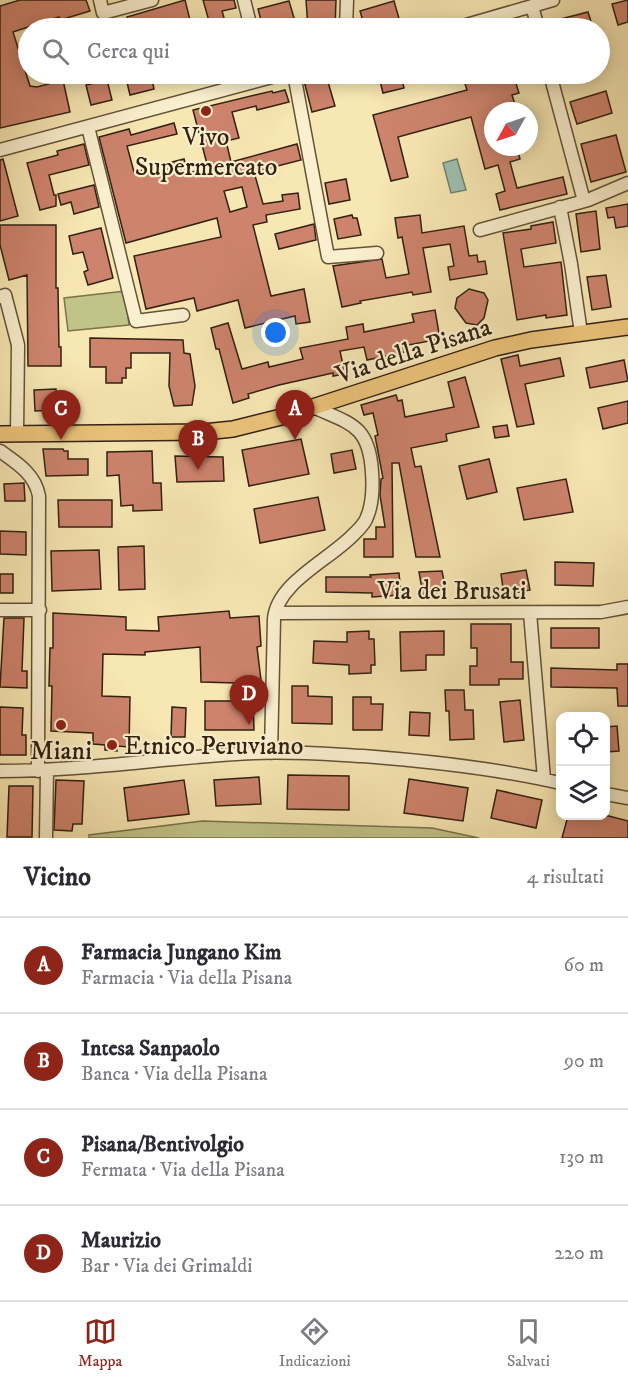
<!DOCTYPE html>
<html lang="it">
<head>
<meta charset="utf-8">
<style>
  body { margin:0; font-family:"IM FELL DW Pica",serif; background:#f7f7f7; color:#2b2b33 }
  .controls { position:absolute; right:18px; bottom:18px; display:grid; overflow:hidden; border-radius:12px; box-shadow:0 3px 15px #0003 }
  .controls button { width:54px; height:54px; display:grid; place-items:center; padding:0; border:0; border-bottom:2px solid #e1e1e2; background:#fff; color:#2b2b33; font:30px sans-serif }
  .compass { position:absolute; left:484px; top:102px; width:54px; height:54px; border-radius:50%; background:#fff; box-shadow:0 3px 15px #0003; rotate:230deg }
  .you { position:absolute; left:276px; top:333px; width:21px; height:21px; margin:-15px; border:4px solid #fff; border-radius:50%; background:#1a73e8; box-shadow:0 0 0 9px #1a73e833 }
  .badge { display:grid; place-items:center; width:39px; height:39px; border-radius:50%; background:#8f2418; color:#fff; font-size:20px; font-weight:700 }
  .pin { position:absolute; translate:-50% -50px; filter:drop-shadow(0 2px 3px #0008) }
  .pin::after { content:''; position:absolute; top:32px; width:21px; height:18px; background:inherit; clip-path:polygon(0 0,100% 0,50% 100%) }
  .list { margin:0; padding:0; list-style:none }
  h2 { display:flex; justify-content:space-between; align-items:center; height:78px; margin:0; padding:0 24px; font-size:26px }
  h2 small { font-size:20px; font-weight:400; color:#7c7c81 }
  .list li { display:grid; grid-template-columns:39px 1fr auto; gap:18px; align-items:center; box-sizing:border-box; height:96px; padding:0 24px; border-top:2px solid #e1e1e2 }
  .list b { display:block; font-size:22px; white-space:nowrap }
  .list p { margin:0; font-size:20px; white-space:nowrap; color:#7c7c81 }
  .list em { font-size:20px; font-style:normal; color:#7c7c81 }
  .icon { flex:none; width:33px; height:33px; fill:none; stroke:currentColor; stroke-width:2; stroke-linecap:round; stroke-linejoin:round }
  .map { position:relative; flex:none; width:628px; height:838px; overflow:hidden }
  .search { position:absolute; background:#fff; box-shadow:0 3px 15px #0003; left:18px; right:18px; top:18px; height:66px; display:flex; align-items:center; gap:15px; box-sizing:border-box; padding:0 21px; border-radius:33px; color:#7c7c81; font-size:22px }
  .sheet { height:462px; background:#fff }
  nav { display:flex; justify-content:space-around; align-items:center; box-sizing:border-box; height:84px; border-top:2px solid #e1e1e2; background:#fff; font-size:16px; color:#7c7c81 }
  nav a { display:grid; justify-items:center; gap:3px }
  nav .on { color:#8f2418 }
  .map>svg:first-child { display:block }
  .green { fill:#c1c489; stroke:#7a724c; stroke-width:1.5 }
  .water { fill:#9dbfb1; stroke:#728071; stroke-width:1.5 }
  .building { fill:#cd836c; stroke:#322110; stroke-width:1.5; fill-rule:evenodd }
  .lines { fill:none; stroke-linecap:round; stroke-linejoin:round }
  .minor-casing { stroke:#635239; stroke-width:15 }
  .major-casing { stroke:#322110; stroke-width:18 }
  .minor { stroke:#faefce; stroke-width:12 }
  .major { stroke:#ecc47a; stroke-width:15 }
  .poi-dot { fill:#8f2418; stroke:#faefce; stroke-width:2 }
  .labels { text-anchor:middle; stroke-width:4.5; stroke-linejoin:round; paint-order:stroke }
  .poi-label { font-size:26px; fill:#322110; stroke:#faefce }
  .street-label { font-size:26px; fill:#322110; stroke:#faefce }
</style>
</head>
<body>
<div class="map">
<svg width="628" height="838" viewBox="0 0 628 838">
  <rect width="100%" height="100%" fill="#f7e7b3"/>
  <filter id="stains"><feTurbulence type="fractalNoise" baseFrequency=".00333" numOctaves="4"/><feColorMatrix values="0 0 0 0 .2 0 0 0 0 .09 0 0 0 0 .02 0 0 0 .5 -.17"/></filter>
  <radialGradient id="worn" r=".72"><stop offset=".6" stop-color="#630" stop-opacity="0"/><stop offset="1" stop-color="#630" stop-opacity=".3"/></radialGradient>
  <!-- green -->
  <path class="green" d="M125 291 129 325 68 331 64 298Z
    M202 821 432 828 479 838H89V835Z"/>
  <!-- water -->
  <path class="water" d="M457 159 466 190 451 193 443 163Z"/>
  <!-- building -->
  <path class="building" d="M20 0H86L90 11 60 20 59 17 13 32 30 86 37 87 63 80 70 112 0 128V6Z
    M185 0 192 28H131L127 17Z
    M203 0H234L236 8 222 11 227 28H211Z
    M306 0H336L335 28H308Z
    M628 0V22L618 25 612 4Z
    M289 1 297 28H263L258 9Z
    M394 1 400 22 376 28H365L360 11Z
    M588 12 593 28H546L545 23Z
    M125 74H151L154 89 130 95Z
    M462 74H513L519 93 512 95 517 111H493V147H517L520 159 510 162 517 188 563 177 567 194 500 210 496 194 505 191 498 165 485 169 471 117 398 137 408 177 391 181 373 115 467 90Z
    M326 75 335 106 312 112 304 81Z
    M401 76 404 88 383 93 380 81Z
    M107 80 112 100 91 105 86 85Z
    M285 90 289 102 257 110 256 106 232 112 239 138 226 141 231 162 297 144 301 160 254 172 263 204 283 201 282 195 298 193 300 209 266 215 267 222 253 225 271 296 304 289 310 322 296 324 295 316 245 328 238 300 197 311 194 298 146 309 134 256 221 237 217 218 126 243 99 137 129 129 131 135 174 123 177 134 127 146 134 172 184 159 188 173 208 168 193 110 272 91 273 93ZM242 187 247 207 230 212 224 191Z
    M606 91 612 113 577 124 570 102Z
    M616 135 626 172 591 182 581 144Z
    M84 144 89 165 49 175 54 195H56V206L40 210 27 163 58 155 57 151Z
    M3 159 18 216 0 221V160Z
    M346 179 350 200 329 204 325 183Z
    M94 185 99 207 74 214 71 202 61 205 58 194Z
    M628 204V226L616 228 614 217 608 218 606 208Z
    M596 211 600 249 581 252 576 214Z
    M352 215 353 218H357L361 235 338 239 334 219Z
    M420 215 422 233 464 226 469 256 477 255 478 262 485 261 487 274 450 280 448 267 454 266 450 244 423 248 431 292 413 295 412 292 360 301 361 303 342 307 333 266 382 259 386 278 409 274 402 237 398 238 395 218Z
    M553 222 556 243 521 249 524 267 561 262 567 315 546 318V315L517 320 503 233 531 229V226Z
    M314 224 316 240 279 249 275 234Z
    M0 225H56V288H58L59 347H61V366H28L27 275 9 280 0 245Z
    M101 228 113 278 88 285 84 272 88 270 83 252 73 254 69 236Z
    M606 275 611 307 592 310 587 277Z
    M469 289 484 293 488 300 484 318 477 325 466 323 455 308 457 298Z
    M435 310 440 339 403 346 405 352 367 360 364 347 340 351 345 374 333 376V373L279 385 248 394 249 398 233 403 219 349H216L211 328 228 323 242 369 268 362 269 367 303 359 300 348 348 339 346 327 363 324 364 332 414 322 412 314Z
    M90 338 183 340 184 353 190 354 195 386 192 405 174 406 169 386 170 353H131V368H126V378H122V383H106V367H90Z
    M518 355 520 366 560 358 564 376 525 384 534 424 517 427 501 359Z
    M624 360 628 381 590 388 586 368Z
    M465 377 479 427 446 434 447 441 411 448 415 467 421 466 440 557H416L399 463H392L393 557H364V539H376V527H385L380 495 381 479 383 478 375 436 378 435 373 413 364 415 361 405 396 395 398 401 402 400 405 417 454 407 448 382Z
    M56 389V410L35 411 34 390Z
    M628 401V423L603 429 598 408Z
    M507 425 509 436 495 438 493 427Z
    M301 439 309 474 249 486 242 450Z
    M43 449H63L64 451H68V459H88V475L46 476Z
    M352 450 356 469 334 473 331 454Z
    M152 451 153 483H161L162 510 133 511V505L121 506 119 475 107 476V452Z
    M175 456 223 457 224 481 177 482Z
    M489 459 497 492 467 499 459 466Z
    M566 479 573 512 524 520 517 488Z
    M24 483 25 501H5L4 484Z
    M318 497 325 530 260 543 254 509Z
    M58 500H112V527H59Z
    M0 531 26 532V555L0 554Z
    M144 546 145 589 119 590 118 547Z
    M99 550 101 589 52 591 51 551Z
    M555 562 594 563 593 586 555 585Z
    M526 570 530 590 504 595 501 574Z
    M442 571 446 591 423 595 419 572Z
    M399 573 401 595 372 597V593L326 592V577H371L370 575Z
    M0 574H13V593H0Z
    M229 611 230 618 259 616 261 646 257 647 261 680 237 683 201 682 200 647 145 652V655L103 654 102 696 130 697 129 747 117 746V751L105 750V745L93 744V733L51 731 52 686H49L50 648H53V613L126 617V630L159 631 158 617Z
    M4 618H24L22 671H27V688L0 687Z
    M471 624H511V662H523V679H499V685H470V666H477V648H471Z
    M551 628H599V648H551Z
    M369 631V639H374L375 665H371V673L349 674V665L313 663 314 641 347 642V632Z
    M444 631V655H426V670L401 671 400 632Z
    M617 664H628V706H618L617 688 551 687V668L617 670Z
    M292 686H308V696L332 697V724L292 723Z
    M445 690H464L465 710H473L474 739 450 740 449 711H446Z
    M353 697H371V704H383L382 730H353Z
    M520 700 524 740 504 742 500 702Z
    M205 701H253L254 730H205Z
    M0 707 23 708 22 735H26V755H0Z
    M172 707 186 708 185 737H171Z
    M410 712 430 713 429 736 409 735Z
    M617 726 619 751 606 752V727Z
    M288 775 349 776V810L287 809Z
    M259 777 261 804 216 806 214 780Z
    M409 779 468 788 463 821 404 813Z
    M56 780 84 781 82 824H73L72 831 54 830Z
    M184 780 189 814 128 821 124 788Z
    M9 786H33L32 837H7Z
    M497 790 542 800 536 828 491 818Z
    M568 816H609L628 821V838H562Z"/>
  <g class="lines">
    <!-- minor casing -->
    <g class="minor-casing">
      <path id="minor" d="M100 0 103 13 152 0
        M244 0 251 28
        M532 6 538 28
        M346 28 347 0
        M456 28 553 0
        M294 74 328 257 377 253
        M550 74 584 201
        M88 127 136 321 183 315
        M0 150 283 74
        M560 207 571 264 581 333
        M480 230 588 200 628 183
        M0 297 5 295 18 345 17 433
        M0 451C17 463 35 474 39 496L38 771
        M0 610H40
        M275 613 601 612 628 607
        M530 613 544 779
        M271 753 274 619C277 583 329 560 353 535 358 530 365 524 367 517 373 503 373 486 372 472 369 425 351 424 313 407
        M0 771C85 771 169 757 254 753 290 751 326 754 363 756 429 761 495 768 560 783
        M606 794 628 798
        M46 838 47 770"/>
    </g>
    <!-- major casing -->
    <g class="major-casing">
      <path id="major" d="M0 434 204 432 233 429 285 416 495 348 531 340 628 327"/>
    </g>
    <!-- minor -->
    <use href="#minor" class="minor"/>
    <!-- major -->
    <use href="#major" class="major"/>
  </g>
  <!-- markers -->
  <g class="poi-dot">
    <circle cx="206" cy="111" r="6"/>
    <circle cx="61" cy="725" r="6"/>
    <circle cx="112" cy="745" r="6"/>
  </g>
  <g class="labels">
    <!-- poi labels -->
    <g class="poi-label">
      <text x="206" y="145">Vivo<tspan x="206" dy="30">Supermercato</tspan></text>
      <text x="124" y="754" text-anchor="start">Etnico Peruviano</text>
      <text x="61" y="759">Miani</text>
    </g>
    <!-- street labels -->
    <g class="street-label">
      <text transform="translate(413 350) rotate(-18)" y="9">Via della Pisana</text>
      <text x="452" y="599">Via dei Brusati</text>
    </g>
  </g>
  <rect width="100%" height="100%" filter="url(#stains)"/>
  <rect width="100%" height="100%" fill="url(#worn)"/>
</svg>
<div class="controls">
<button><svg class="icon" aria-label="locate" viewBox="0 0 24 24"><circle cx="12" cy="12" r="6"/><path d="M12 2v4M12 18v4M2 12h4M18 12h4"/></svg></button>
<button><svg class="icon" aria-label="layers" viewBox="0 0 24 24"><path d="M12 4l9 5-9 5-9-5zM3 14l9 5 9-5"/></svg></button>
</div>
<svg class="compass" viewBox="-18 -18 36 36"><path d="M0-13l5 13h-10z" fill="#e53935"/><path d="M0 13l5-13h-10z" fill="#7c7c81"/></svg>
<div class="you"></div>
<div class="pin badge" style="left:295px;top:440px">A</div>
<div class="pin badge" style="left:198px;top:470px">B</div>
<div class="pin badge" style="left:61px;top:440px">C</div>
<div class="pin badge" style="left:249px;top:725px">D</div>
<div class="search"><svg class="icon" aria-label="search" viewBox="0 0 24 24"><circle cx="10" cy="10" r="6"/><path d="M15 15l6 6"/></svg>Cerca qui</div>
</div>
<section class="sheet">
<h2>Vicino<small>4 risultati</small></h2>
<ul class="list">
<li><span class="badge">A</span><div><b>Farmacia Jungano Kim</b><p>Farmacia · Via della Pisana</p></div><em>60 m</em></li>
<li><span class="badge">B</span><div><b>Intesa Sanpaolo</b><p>Banca · Via della Pisana</p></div><em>90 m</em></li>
<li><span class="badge">C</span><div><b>Pisana/Bentivolgio</b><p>Fermata · Via della Pisana</p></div><em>130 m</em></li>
<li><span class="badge">D</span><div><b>Maurizio</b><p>Bar · Via dei Grimaldi</p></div><em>220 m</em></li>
</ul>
</section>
<nav>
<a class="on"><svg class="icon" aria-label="map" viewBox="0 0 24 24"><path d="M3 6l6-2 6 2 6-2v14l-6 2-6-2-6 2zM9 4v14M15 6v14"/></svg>Mappa</a>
<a><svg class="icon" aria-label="directions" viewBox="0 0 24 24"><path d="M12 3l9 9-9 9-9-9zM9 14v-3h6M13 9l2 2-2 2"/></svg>Indicazioni</a>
<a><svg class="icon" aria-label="saved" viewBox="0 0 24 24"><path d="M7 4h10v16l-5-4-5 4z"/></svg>Salvati</a>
</nav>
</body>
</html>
